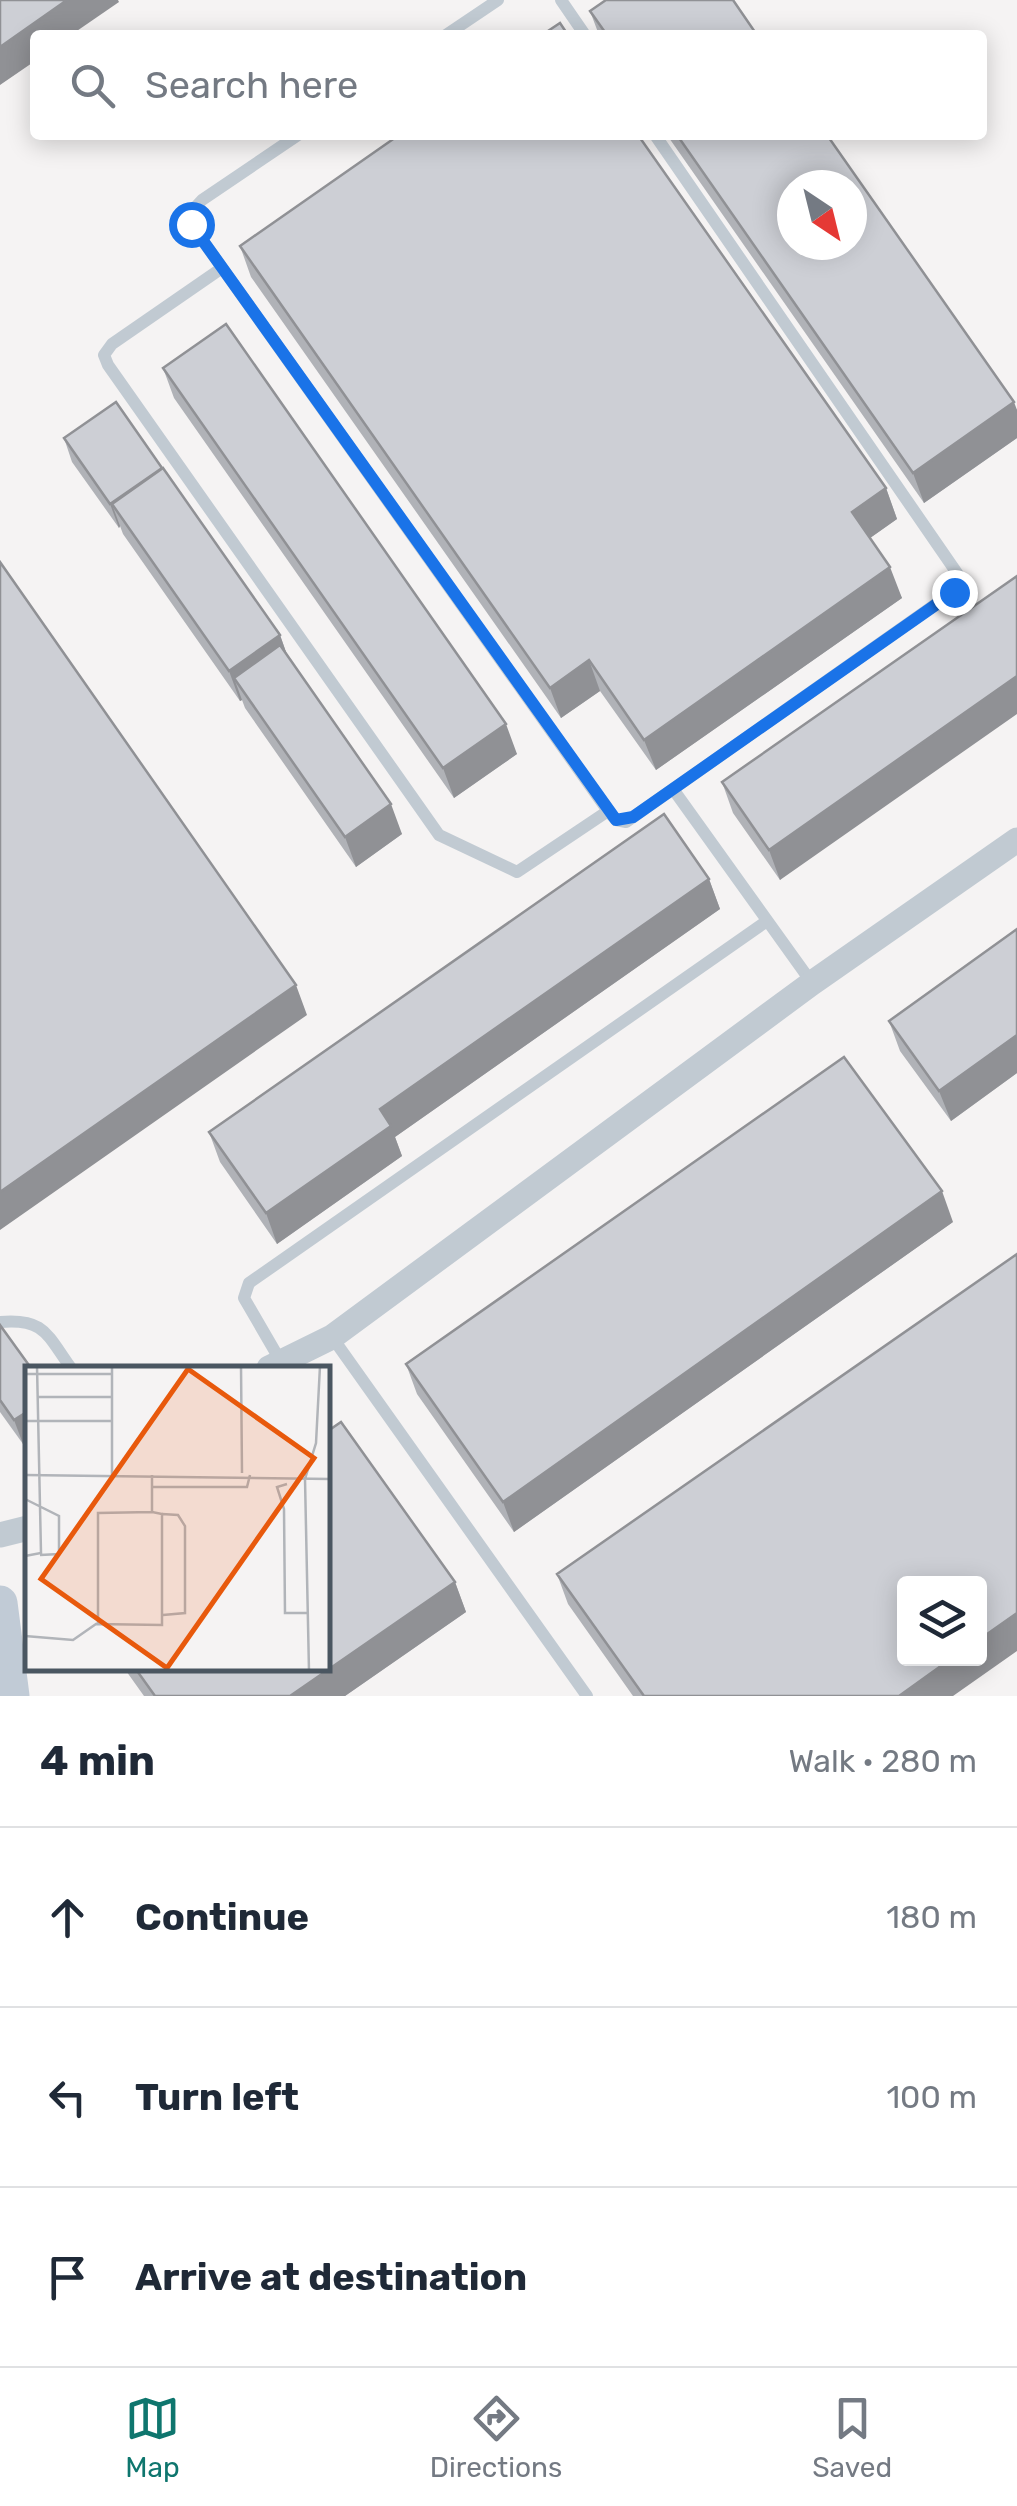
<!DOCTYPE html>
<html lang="en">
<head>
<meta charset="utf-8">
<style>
  body { margin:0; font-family:Rubik,sans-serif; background:#f6f6f7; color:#1f2937 }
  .controls { position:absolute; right:30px; bottom:30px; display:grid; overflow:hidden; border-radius:10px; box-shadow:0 5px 25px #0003 }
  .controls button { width:90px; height:90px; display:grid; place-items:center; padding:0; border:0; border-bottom:2px solid #e0e1e3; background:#fff; color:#1f2937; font:50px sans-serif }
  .compass { position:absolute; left:777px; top:170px; width:90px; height:90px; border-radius:50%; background:#fff; box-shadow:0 5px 25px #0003; rotate:145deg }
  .stop { position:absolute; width:30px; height:30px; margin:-22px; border:8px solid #1a73e8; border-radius:50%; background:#fff }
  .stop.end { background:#1a73e8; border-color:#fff; box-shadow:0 2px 10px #0008 }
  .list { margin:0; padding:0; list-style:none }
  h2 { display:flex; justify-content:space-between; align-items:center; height:130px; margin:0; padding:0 40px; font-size:42px }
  h2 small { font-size:32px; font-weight:400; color:#747a83 }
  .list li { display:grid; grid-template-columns:65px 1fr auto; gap:30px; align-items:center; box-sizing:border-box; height:180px; padding:0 40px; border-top:2px solid #e0e1e3 }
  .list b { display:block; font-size:38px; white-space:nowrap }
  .list em { font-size:32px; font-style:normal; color:#747a83 }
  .icon { flex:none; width:55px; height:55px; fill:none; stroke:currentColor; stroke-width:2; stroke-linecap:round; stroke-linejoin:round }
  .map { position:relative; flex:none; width:1017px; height:1696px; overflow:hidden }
  .search { position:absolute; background:#fff; box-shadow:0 5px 25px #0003; left:30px; right:30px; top:30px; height:110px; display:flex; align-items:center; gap:25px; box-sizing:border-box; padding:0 35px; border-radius:10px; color:#747a83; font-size:38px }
  .sheet { height:670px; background:#fff }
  nav { display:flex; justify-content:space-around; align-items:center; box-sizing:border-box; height:140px; border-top:2px solid #e0e1e3; background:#fff; font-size:28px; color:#747a83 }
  nav a { display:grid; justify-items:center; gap:5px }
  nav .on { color:#0f766e }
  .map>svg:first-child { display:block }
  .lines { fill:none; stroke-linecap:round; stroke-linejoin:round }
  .lane { stroke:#c1cad2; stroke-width:12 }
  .street { stroke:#c1cad2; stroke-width:25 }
  .secondary { stroke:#c1cbd6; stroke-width:35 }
  .wall { fill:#b0b2b7 }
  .shaded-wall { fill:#909195 }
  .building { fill:#cdcfd5; stroke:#909195; stroke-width:2.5; fill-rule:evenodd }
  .route { stroke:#1a73e8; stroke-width:12 }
  .inset-road { fill:none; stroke:#b1b4b9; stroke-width:2.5 }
  .view { fill:#e8590c; fill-opacity:0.15; stroke:#e8590c; stroke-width:5 }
  .inset-edge { fill:none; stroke:#4a5661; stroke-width:5 }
</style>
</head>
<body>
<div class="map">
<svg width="1017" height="1696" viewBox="0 0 1017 1696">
  <rect width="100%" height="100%" fill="#f5f3f3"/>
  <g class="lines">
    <!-- lane -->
    <path class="lane" d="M561 0 585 35
      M446 35 498 0
      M298 135 202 200 191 212V224L608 811 616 820 626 822 673 789 812 983
      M655 135 959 576 953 592 673 789
      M222 268 112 344 104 355 108 365 439 835 517 872 608 811
      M0 1322C45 1318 47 1335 71 1368
      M332 1337 587 1696
      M280 1360 244 1298 249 1283 767 921"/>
    <!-- street -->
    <path class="street" d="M269 1368 332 1337 812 983 1017 840
      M0 1535 28 1528"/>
    <!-- secondary -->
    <path class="secondary" d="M0 1603 12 1696"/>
  </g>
  <!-- wall -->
  <path class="wall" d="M590 11 757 35H599Z
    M667 135H827L1017 410V438L924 503Z
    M240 246 886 488 897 519 870 538 902 598 656 770 600 691 561 718 251 277Z
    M163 368 517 754 454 798 174 398Z
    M64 438 280 635 287 655 402 834 356 867 245 708 242 700 240 701 123 534 120 526 119 528 72 462Z
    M1017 576 780 880 733 813 722 782Z
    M709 879 720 909 395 1137 402 1156 277 1244 220 1162 209 1132Z
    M1017 929V1073L951 1121 900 1051 889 1021Z
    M953 1222 514 1532 417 1394 406 1364Z
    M0 1325 28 1368V1440L23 1444 0 1412Z
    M557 1574 953 1696H633L568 1604Z
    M455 1582 466 1612 345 1696H144L124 1668H328Z"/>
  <!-- shaded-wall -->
  <path class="shaded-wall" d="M67 0H118L119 2 71 35H35V61L0 85V47Z
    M1014 402 1017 410V438L924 503 913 473Z
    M886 488 897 519 863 543 852 512Z
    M110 504H112L120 526 119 528Z
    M890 567 902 598 656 770 644 740Z
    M280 635 291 666 234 678 242 700 240 701 229 671Z
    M589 660 600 691 561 718 550 688Z
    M1017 676V714L780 880 769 850Z
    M506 724 517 754 454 798 443 768Z
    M391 804 402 834 356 867 345 837Z
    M709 879 720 909 395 1137 402 1156 277 1244 266 1213 380 1109Z
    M296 985 307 1015 0 1230V1192Z
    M1017 1035V1073L951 1121 939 1091Z
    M942 1191 953 1222 514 1532 503 1502Z
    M28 1411V1440L23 1444 14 1420Z
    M455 1582 466 1612 345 1696H290Z
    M1017 1613V1651L953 1696H899L952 1658H980V1639Z"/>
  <!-- building -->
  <path class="building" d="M0 0H67L0 47Z
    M606 0H733L757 35H607L590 11Z
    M560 23 568 35H542Z
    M399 135H638L886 488 852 512 890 567 644 740 589 660 550 688 240 246Z
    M677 135H827L1014 402 913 473ZM792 185H852V245H792Z
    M226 324 506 724 443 768 163 368Z
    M116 402 162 468 110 504 64 438Z
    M163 468 280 635 229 671 112 504Z
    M0 562 296 985 0 1192Z
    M1017 576V676L769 850 722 782Z
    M280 645 391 804 345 837 234 678Z
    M664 814 709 879 380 1109 391 1126 266 1213 209 1132Z
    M1017 929V1035L939 1091 889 1021Z
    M844 1057 942 1191 503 1502 406 1364Z
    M1017 1254V1613L980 1639V1584H904V1658H952L899 1696H644L557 1574Z
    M0 1325 31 1368H28V1411L14 1420 0 1400Z
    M341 1422 455 1582 290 1696H155L135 1668H328V1431Z"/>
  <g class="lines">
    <!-- route -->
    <path class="route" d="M191 224 616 820 633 817 954 592"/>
  </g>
  <!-- overview -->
  <g transform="translate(25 1366)">
    <rect width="305" height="305" fill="#f5f3f3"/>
    <path class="inset-road" d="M87 0V109M216 0 217 107M0 8H86M13 31H86M0 55H86M0 109 305 113M262 118 252 121 259 143 260 247H282M127 121H222L225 109M0 133 34 150V188L15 189M137 148 153 149 160 160V247L138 249M0 190 16 187 12 0M73 258V147L127 146M0 270 48 274 71 258 137 259V148L127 146V109M284 305 280 113 291 77 295 0"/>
    <path class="view" d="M163 3 289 92 142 302 16 213Z"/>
    <rect width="305" height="305" class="inset-edge"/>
  </g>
</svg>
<div class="controls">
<button><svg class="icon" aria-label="layers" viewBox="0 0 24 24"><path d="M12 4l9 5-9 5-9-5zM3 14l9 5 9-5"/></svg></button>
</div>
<svg class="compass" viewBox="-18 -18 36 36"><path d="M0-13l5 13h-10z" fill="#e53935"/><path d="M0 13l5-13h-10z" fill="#747a83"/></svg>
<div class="stop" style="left:191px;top:224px"></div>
<div class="stop end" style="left:954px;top:592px"></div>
<div class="search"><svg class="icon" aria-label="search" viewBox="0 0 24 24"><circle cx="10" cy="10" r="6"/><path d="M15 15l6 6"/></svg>Search here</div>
</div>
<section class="sheet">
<h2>4 min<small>Walk · 280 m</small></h2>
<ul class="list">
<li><svg class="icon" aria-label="ahead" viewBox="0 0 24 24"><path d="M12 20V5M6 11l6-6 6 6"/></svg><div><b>Continue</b></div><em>180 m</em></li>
<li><svg class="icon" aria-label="left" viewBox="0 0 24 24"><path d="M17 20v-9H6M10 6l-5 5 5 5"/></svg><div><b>Turn left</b></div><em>100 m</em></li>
<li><svg class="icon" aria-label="arrive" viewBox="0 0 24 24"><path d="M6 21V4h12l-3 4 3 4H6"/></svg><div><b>Arrive at destination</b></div></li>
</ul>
</section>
<nav>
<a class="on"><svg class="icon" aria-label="map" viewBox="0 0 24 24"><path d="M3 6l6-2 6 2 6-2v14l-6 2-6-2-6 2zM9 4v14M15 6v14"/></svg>Map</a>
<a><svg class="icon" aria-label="directions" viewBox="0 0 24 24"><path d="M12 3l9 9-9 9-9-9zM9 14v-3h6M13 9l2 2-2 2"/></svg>Directions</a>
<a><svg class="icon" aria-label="saved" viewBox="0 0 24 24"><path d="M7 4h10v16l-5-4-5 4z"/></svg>Saved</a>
</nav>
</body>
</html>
